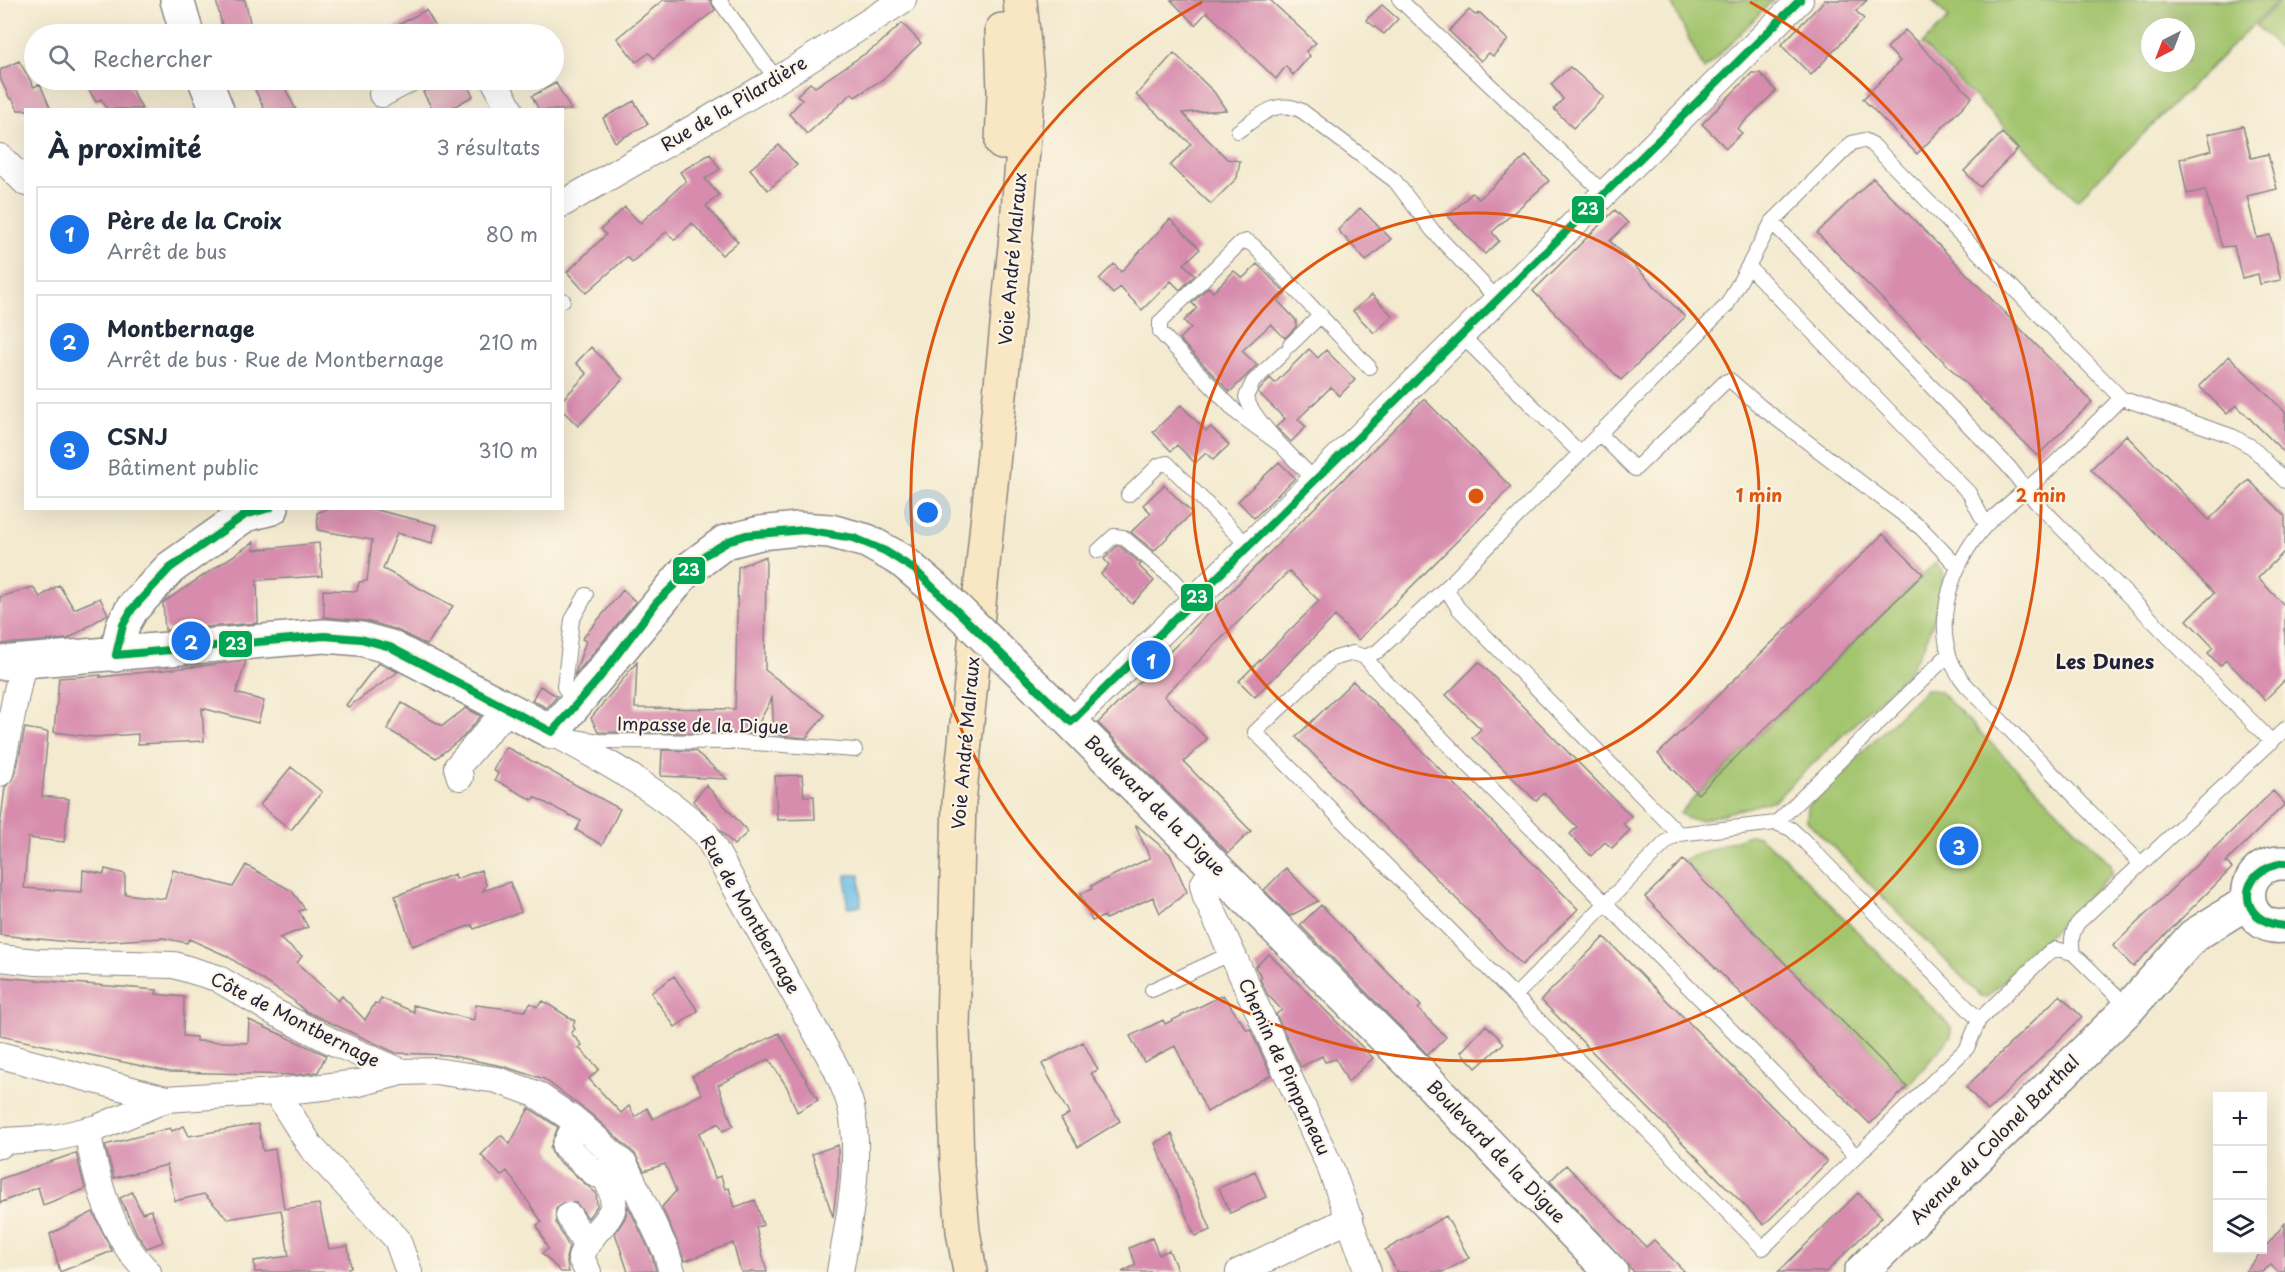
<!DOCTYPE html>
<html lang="fr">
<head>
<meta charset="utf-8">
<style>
  body { margin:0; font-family:"Playpen Sans",sans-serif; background:#f2f2f3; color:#1f2937 }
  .controls { position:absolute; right:18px; bottom:18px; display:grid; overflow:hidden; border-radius:0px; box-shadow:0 6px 24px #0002 }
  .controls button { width:54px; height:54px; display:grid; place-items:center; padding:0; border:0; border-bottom:2px solid #e0e1e3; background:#fff; color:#1f2937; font:30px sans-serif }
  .compass { position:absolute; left:2141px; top:18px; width:54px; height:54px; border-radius:50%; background:#fff; box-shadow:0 6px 24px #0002; rotate:222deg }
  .you { position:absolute; left:928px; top:513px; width:21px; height:21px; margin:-15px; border:4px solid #fff; border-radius:50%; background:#1a73e8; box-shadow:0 0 0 9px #1a73e833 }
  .badge { display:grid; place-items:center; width:39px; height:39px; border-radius:50%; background:#1a73e8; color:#fff; font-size:20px; font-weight:700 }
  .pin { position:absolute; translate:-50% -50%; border:3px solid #fff; box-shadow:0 2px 6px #0006 }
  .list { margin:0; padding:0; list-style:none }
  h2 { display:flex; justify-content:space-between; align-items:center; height:78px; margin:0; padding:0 24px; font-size:26px }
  h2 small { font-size:20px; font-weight:400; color:#747a83 }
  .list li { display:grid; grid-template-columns:39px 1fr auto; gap:18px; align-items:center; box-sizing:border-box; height:96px; margin:0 12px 12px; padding:0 12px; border:2px solid #e0e1e3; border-radius:0px }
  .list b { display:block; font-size:22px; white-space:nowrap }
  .list p { margin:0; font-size:20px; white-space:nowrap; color:#747a83 }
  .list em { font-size:20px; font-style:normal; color:#747a83 }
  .icon { flex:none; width:33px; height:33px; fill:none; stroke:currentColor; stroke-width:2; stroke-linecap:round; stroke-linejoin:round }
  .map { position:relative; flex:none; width:2285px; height:1272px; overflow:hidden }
  .search { position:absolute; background:#fff; box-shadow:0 6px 24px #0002; left:24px; top:24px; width:540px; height:66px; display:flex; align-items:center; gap:15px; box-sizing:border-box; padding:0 21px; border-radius:33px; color:#747a83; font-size:22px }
  .panel { position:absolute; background:#fff; box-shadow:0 6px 24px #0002; left:24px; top:108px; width:540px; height:402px; border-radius:0px }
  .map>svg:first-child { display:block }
  .green { fill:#a3c56e; stroke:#627454; stroke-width:1.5; fill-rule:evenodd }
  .water { fill:#6abde6; stroke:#467090; stroke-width:1.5 }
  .building { fill:#d78bad }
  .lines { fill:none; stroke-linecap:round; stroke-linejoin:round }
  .service-casing { stroke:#8a8685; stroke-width:16 }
  .minor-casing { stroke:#8a8685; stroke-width:28 }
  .tertiary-casing { stroke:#8a8685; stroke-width:36 }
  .secondary-casing { stroke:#8a8685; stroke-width:36 }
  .service { stroke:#fff; stroke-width:14 }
  .minor { stroke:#fff; stroke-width:26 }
  .tertiary { stroke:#fff; stroke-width:33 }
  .secondary { stroke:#f9e7c3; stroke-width:33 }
  .tertiary-bridge-casing { stroke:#8a8685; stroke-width:36; stroke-linecap:butt }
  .tertiary-bridge { stroke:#fff; stroke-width:33 }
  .bus-1-casing { stroke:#fcf5e5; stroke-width:12 }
  .bus-1 { stroke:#00a651; stroke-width:8 }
  .ring { fill:none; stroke:#de560e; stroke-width:3 }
  .labels { text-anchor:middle; stroke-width:4.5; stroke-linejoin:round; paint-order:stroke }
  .street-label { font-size:18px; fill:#22223b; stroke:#fcf5e5 }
  .neighbourhood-label { font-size:20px; font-weight:bold; fill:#22223b; stroke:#fcf5e5 }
  .centre { fill:#de560e; stroke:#fcf5e5; stroke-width:3 }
  .ring-label { font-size:18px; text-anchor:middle; font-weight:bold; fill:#de560e; stroke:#fcf5e5; stroke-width:4.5; stroke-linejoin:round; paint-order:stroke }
  .line-badge { stroke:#fcf5e5; stroke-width:2 }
  .badge-label { font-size:16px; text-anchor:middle; font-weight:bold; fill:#fff }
</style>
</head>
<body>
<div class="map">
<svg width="2285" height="1272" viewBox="0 0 2285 1272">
  <rect width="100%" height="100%" fill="#fcf5e5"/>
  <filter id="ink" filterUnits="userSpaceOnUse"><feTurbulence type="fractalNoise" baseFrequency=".0167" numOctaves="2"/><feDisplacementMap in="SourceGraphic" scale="12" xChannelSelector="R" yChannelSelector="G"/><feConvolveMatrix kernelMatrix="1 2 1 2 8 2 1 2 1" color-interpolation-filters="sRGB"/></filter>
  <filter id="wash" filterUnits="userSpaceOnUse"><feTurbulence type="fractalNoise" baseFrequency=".008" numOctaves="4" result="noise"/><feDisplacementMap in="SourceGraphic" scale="24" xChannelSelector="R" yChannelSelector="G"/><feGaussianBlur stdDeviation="1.35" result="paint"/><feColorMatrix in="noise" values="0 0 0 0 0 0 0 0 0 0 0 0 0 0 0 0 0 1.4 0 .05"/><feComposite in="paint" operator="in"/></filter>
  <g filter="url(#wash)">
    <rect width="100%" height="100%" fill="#f3eacf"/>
    <!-- green -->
    <path class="green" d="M1670 0H1773L1704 70Z
      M1932 0H2278L2077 200 1922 44 1949 18ZM2150 27H2186V63H2150Z
      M2281 0H2285V55L2256 25Z
      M1935 563 1944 573C1939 610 1928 648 1904 676L1775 800 1701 820 1688 819 1680 813 1698 794Z
      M1926 689 1939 691 2111 864 2112 873 1987 997 1981 996 1807 821 1808 806Z
      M1749 835 1758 836 1784 857 1951 1027V1036L1907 1087 1683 860Z"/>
    <!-- water -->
    <path class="water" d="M846 875H860L861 906 847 907Z"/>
    <g id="blocks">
      <!-- building -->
      <path class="building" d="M216 0H245L251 27 224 34Z
        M663 0H710L715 10 654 58 649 53 636 62 617 38Z
        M1171 0H1270L1316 43 1306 51 1310 56 1293 75 1286 66 1276 79 1207 12 1195 25Z
        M1825 0H1867L1856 11 1864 19 1811 75 1781 45Z
        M1382 5 1398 19 1384 34 1366 20Z
        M426 10 440 34H381Z
        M1469 10 1475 15 1480 13 1508 40 1493 56 1489 53 1481 61 1449 31Z
        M902 23 921 43 883 79 855 97 852 93 807 134 789 114 802 100 797 95 810 83 815 87 878 45Z
        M1905 30 1972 97 1917 154 1863 99 1900 61 1887 48Z
        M1174 53 1214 92 1226 110 1182 113 1227 159 1240 161 1237 178 1211 204 1170 166 1191 144 1136 95Z
        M19 61 34 87 40 84 51 110H18L12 98 10 99 0 78V70Z
        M1570 67 1604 97 1573 128 1554 109 1563 99 1551 84Z
        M1752 73H1760L1776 91 1737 129 1742 133 1726 148 1702 124Z
        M83 80H134L128 83 142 109H107L101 99 96 102Z
        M250 80H281L296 110H265Z
        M447 80H465L473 96 448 110H433L423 92Z
        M556 83 571 110H539L532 96Z
        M634 101 648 124 615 142 603 118Z
        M2243 126 2251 158 2268 154 2277 189 2247 196 2257 238 2270 235 2281 280 2260 284 2258 274 2242 278 2234 246 2222 247 2205 190 2187 194 2180 159 2212 150 2208 134Z
        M2002 133 2018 149 1980 187 1964 171Z
        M779 145 797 165 768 190 750 169Z
        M710 154 720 169 705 179 719 195 706 206 738 242 722 255 692 223 675 240 666 232 632 262 627 257 586 293 567 272 606 235 601 229 625 207 640 223 686 181 680 172Z
        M1526 156 1549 181 1492 232 1499 241 1485 254 1448 216 1472 193 1479 199Z
        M1873 178 2092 402 2037 456 1817 233Z
        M1360 208 1391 239 1366 261 1338 230Z
        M1615 210 1628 223 1610 241 1685 317 1621 380 1533 291Z
        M1170 219 1200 249 1184 264 1195 275 1180 290 1171 281 1142 310 1120 287 1113 294 1099 279 1114 264 1121 272Z
        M1257 264 1286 293 1278 301 1296 320V327L1285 338 1271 324 1242 351 1257 365 1230 392 1179 339 1191 328 1184 321 1197 308 1192 303 1208 287 1213 292 1234 271 1243 278Z
        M1372 295 1393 316 1374 333 1353 311Z
        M591 347 623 379 578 426 562 410V400L587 374 576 363Z
        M1309 349 1318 358 1326 350 1355 380 1339 396 1331 387 1298 419 1306 427 1291 442 1276 427 1285 419 1258 392 1270 378 1275 383Z
        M2229 356 2285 412V453L2236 405 2227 414 2199 386Z
        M1424 399 1511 487 1358 640 1335 616 1255 697 1239 681 1319 601 1289 571 1164 696 1207 739 1184 762 1251 831 1228 853 1098 723Z
        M1181 405 1206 431 1211 427 1229 445 1213 460 1206 453 1195 463 1177 445 1171 451 1153 432Z
        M2126 435 2209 520 2249 480 2285 516V551L2258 578 2285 606V680L2265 700 2226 660 2220 666 2208 653 2213 647 2187 620 2214 593 2091 469Z
        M1279 462 1295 478 1254 518 1238 501Z
        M1164 485 1192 513 1154 551 1131 532 1151 513 1143 505Z
        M329 508H369L437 525 432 543 397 533 383 569 453 606 427 645 395 629 366 621 324 617 323 590 357 591 359 582 367 581 372 540 318 530 317 513Z
        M1883 534 1923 574 1698 794 1658 754Z
        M254 542V550L319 543 322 576 257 580 258 623 165 630 163 603 165 601Z
        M1118 545 1141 564 1139 566 1154 581 1132 604 1101 574 1109 565 1104 559Z
        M766 556 765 670 825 715 806 738 774 735 772 698 753 734 598 732 591 718 637 662 635 708 735 709 738 567Z
        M59 585 74 609 100 598 108 614 68 639 0 644V597L33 587 40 597Z
        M623 590 636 602 574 676 586 641 582 639Z
        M246 661 236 693 264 701 258 723 202 708 204 741 138 744V734L93 737 54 732 59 678 101 675 100 677Z
        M1479 662 1631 816 1623 824 1630 830 1612 848 1605 842 1591 856 1570 834 1577 827 1544 793 1536 801 1472 738 1481 729 1446 695Z
        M378 663 398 672 348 707 346 705Z
        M1353 681 1578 909 1522 965 1296 737Z
        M540 686 557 696 547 708 532 700Z
        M402 703 442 726 466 708 481 716 463 737 436 758 387 729Z
        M25 728 48 732 42 796 69 799 64 842 28 838 24 888 82 892 83 870 104 874 105 869 125 874V894L165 899 173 870 233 887 246 865 292 891 305 909 299 911 308 927 279 938 302 956 297 963 338 1001 342 996 365 1020 375 1003 378 1004 381 998 414 1012 413 1005 474 1020 476 1005 525 1011 531 1003 537 1007 543 1001 575 1021 573 1026 575 1029 571 1033 582 1045 579 1048 599 1069 589 1079 621 1113 629 1106 635 1117 647 1108 653 1119 702 1094 692 1076 779 1033 818 1100 797 1112 787 1087 769 1059 718 1085 733 1126 723 1131 719 1123 699 1133 715 1178 721 1176 725 1189 729 1188 735 1207 755 1200 763 1225 756 1228 767 1272H741L733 1243 685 1261 662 1207 676 1191 665 1164 644 1171 635 1154 591 1114 544 1079 502 1066 447 1055 396 1053 305 1011 293 1000 227 956 189 939 187 943 163 938 79 943 0 935V828L5 787 15 776Z
        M506 747 620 809 602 845 576 830 581 821 534 797 532 800 495 780 498 773 493 770Z
        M662 750 695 751 727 779 661 776Z
        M291 767 322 792 291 830 260 805Z
        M802 775 804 796H814L815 819 777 820 775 776Z
        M706 785 748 832 734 845 693 801Z
        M2273 791 2285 804 2226 862 2232 868 2133 967 2113 946Z
        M1135 824 1170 854 1187 892 1160 913 1153 897 1106 919 1105 916 1092 921 1080 894 1092 889 1091 886 1150 858Z
        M1683 860 1907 1087 1870 1124 1645 897Z
        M1286 868 1318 901 1290 916 1264 890Z
        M481 870 486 885 483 891 510 882 521 912 474 929 472 925 412 946 395 896 455 874 456 879Z
        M1321 905 1421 1006 1418 1009 1446 1037 1428 1055 1300 925Z
        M1604 937 1827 1162 1764 1225 1541 1000Z
        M1269 954 1373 1058 1348 1082 1336 1059 1325 1062 1322 1056 1301 1067 1276 1014 1282 1010 1268 995 1260 979 1262 977 1255 967Z
        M674 976 698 1011 675 1027 651 993Z
        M0 977 157 990 156 994 184 997 183 1036 196 1037V1041L248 1043 249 1020 326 1055 318 1072 297 1075 170 1072 0 1036Z
        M1223 995 1247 1030 1250 1029 1271 1075 1207 1112 1175 1046 1144 1062 1130 1036 1163 1020 1165 1024Z
        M2060 995 2082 1017 1988 1111 1966 1087Z
        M1486 1025 1504 1043 1476 1068 1461 1052Z
        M1083 1042 1098 1070 1091 1073 1120 1121 1078 1147 1061 1119 1069 1114 1042 1064Z
        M529 1108 558 1127 550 1148 554 1157 596 1193 597 1206 588 1218 576 1203H562L556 1209V1223L569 1247 566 1258 569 1272H561L542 1253 548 1249 537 1225 542 1222 507 1171 501 1176 481 1155 501 1135 510 1144Z
        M258 1124 263 1151 275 1149 284 1209 319 1204 329 1249 348 1246 351 1267 348 1268V1272H255L254 1261 289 1256 281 1210 228 1219 204 1194 175 1201 167 1165 114 1178 105 1145 170 1128 172 1131 184 1126 189 1136Z
        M1172 1134 1211 1230 1195 1236 1155 1143Z
        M838 1145V1176L833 1217 812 1154Z
        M76 1153 85 1189 43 1205 38 1187 0 1203V1179Z
        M1566 1165 1646 1247 1654 1240 1685 1272H1634L1550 1181Z
        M1255 1171 1266 1197 1230 1213 1219 1188Z
        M132 1192 142 1213 151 1210 163 1242 147 1248 137 1234 120 1198Z
        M1858 1193 1882 1217 1826 1272H1778Z
        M628 1206 652 1256 656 1271 628 1272 615 1233 625 1218Z
        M93 1212 112 1251 60 1272 50 1234Z
        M1446 1216 1469 1258 1444 1272H1397L1385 1250Z
        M2285 1223V1272H2278L2271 1265 2262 1272H2245Z
        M1152 1238 1159 1255 1169 1250 1178 1272H1122L1136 1265 1129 1248Z"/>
    </g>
  </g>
  <g filter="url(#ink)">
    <use href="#blocks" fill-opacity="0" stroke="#8a8685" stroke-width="1.5"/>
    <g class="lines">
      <!-- service casing -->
      <g class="service-casing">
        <path id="service" d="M719 0 777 80
          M1400 0 1605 194
          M1238 131C1260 116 1276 98 1302 111L1395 181 1433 231 1498 300
          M1772 222 2008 466 2036 502 2272 742
          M1748 266 1969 493 1986 525
          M562 300H563
          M1462 336 1579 452
          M1290 345 1321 315
          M1283 353 1253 382 1246 397C1253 420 1298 463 1316 481
          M2121 398C2096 423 2071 448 2046 472 2027 490 2005 505 1987 524 1948 565 1926 639 1966 685L2140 863
          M1599 433 1635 469 1725 382 1730 380 1761 407 1921 528 1958 567
          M1278 443 1237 413 1160 332V322L1240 243 1247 241 1254 246 1369 367
          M1128 495 1159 465 1167 463 1250 548
          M1098 551 1114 536 1123 537 1173 579 1194 602
          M1450 584 1378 651 1365 657 1353 653 1332 659 1255 732 1763 1248 1967 1048 1979 1020 2048 953 2056 949 2073 953 2129 1008
          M1365 657 1384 680 1856 1156
          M575 703 564 687 572 620 586 595
          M575 737 599 741 740 742 855 750
          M1776 823 1948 655
          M1679 834 1458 608 1449 593 1450 584 1727 305 1772 222 1852 143 1864 140 1872 144 2121 398 2232 436 2252 447 2285 481
          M2073 953C2071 941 2071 934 2078 923L2285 729
          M1152 990 1232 953
          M1515 996 1668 840 1679 834 1776 823 1791 829 1803 840 1979 1020"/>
      </g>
      <!-- minor casing -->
      <g class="minor-casing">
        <path id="minor" d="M494 80 510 110
          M382 94 408 80
          M0 157 26 183
          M562 204 777 80 903 0
          M1071 722 1800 0
          M552 732C606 762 661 791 706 834L836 1068C841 1080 848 1094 851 1107 862 1161 849 1218 840 1272
          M0 773 23 661
          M460 777 457 767 494 724 510 711
          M1215 866 1203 885 1206 897 1331 1169 1368 1272
          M0 958 36 962 174 965 217 978 274 1012 337 1044 402 1072 435 1071 497 1080 536 1094 581 1125 625 1165 666 1251 672 1272
          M0 1055 166 1099
          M276 1092 311 1147 397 1239 409 1272
          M577 1122 565 1146 596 1174 602 1172C633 1221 592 1219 581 1258L588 1272
          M87 1130C97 1182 110 1235 148 1272
          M0 1145 3 1141 55 1138 97 1128 166 1099 276 1092 359 1083 402 1072
          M569 1216 583 1240 591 1239
          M1239 1272 1350 1219"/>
      </g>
      <!-- tertiary casing -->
      <g class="tertiary-casing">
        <path id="tertiary" d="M177 0 187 34
          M205 80 217 110
          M116 655 123 625 132 609 170 568 245 515 272 508
          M0 663 324 636 361 639 390 647 552 732 685 572 725 542 760 533 798 529 830 531 867 541 901 560
          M1037 688 1423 1076 1611 1272
          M2285 863C2234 860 2239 933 2285 926
          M1861 1272 2129 1008 2193 936 2249 901"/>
      </g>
      <!-- secondary casing -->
      <g class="secondary-casing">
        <path id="secondary" d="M1002 30 1004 93 1002 143
          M970 1272 963 1231 957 1164 953 1027 959 802 1015 246 1028 90 1020 0"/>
      </g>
      <!-- service -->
      <use href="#service" class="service"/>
      <!-- minor -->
      <use href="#minor" class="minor"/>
      <!-- tertiary -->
      <use href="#tertiary" class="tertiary"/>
      <!-- secondary -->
      <use href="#secondary" class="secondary"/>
      <!-- tertiary-bridge casing -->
      <g class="tertiary-bridge-casing">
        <path id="tertiary-bridge" d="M901 560 940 593 1037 688"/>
      </g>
      <!-- tertiary-bridge -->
      <use href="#tertiary-bridge" class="tertiary-bridge"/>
      <!-- bus-1 casing -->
      <g class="bus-1-casing">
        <path id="bus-1" d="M270 508 245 515 170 568 132 609 123 625 116 655 324 636 361 639 390 647 552 732 597 681 657 602 705 555 731 540 746 535 804 530 854 538 885 551 914 569 1071 722 1800 0
          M2285 863C2235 869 2236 923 2285 926"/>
      </g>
      <!-- bus-1 -->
      <use href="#bus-1" class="bus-1"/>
    </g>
  </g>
  <!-- distance rings -->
  <g class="ring">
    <circle cx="1476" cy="496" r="283"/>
    <path d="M1750 2A565 565 0 1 1 1202 2"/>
  </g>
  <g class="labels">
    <!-- street labels -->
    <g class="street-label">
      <text transform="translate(734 104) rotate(-31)" y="6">Rue de la Pilardière</text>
      <text transform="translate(1013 259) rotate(-85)" y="6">Voie André Malraux</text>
      <text transform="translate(703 726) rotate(1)" y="6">Impasse de la Digue</text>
      <text transform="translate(966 743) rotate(-85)" y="6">Voie André Malraux</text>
      <text transform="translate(1155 806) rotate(45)" y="6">Boulevard de la Digue</text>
      <text transform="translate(750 915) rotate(60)" y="6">Rue de Montbernage</text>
      <text transform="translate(295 1020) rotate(27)" y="6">Côte de Montbernage</text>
      <text transform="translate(1284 1067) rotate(65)" y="6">Chemin de Pimpaneau</text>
      <text transform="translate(1995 1140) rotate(-45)" y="6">Avenue du Colonel Barthal</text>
      <text transform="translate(1496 1152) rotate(46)" y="6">Boulevard de la Digue</text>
    </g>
    <!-- neighbourhood labels -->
    <g class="neighbourhood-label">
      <text x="2105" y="669">Les Dunes</text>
    </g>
  </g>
  <circle cx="1476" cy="496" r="9" class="centre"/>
  <g class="ring-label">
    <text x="1759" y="502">1 min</text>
    <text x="2041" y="502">2 min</text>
  </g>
  <g class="line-badge">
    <rect x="1571" y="195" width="34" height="29" rx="6" fill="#00a651"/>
    <rect x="672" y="556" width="34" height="29" rx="6" fill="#00a651"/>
    <rect x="1180" y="583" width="34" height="29" rx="6" fill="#00a651"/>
    <rect x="218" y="630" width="35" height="28" rx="6" fill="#00a651"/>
  </g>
  <g class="badge-label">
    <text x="1588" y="215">23</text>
    <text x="689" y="576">23</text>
    <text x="1197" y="603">23</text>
    <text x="236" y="650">23</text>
  </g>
</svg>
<div class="controls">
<button>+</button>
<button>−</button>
<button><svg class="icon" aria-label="layers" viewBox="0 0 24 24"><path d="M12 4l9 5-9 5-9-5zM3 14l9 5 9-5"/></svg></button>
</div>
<svg class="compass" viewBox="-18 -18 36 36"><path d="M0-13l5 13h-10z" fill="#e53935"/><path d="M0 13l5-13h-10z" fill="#747a83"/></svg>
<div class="you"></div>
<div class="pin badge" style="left:1151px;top:660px">1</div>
<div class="pin badge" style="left:191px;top:641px">2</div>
<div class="pin badge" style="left:1959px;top:846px">3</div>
<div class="search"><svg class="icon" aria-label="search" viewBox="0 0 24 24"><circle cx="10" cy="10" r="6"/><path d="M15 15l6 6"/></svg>Rechercher</div>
<section class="panel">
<h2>À proximité<small>3 résultats</small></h2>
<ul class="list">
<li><span class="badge">1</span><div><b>Père de la Croix</b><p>Arrêt de bus</p></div><em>80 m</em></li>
<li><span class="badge">2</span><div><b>Montbernage</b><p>Arrêt de bus · Rue de Montbernage</p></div><em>210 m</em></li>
<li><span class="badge">3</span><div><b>CSNJ</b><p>Bâtiment public</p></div><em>310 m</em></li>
</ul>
</section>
</div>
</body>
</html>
